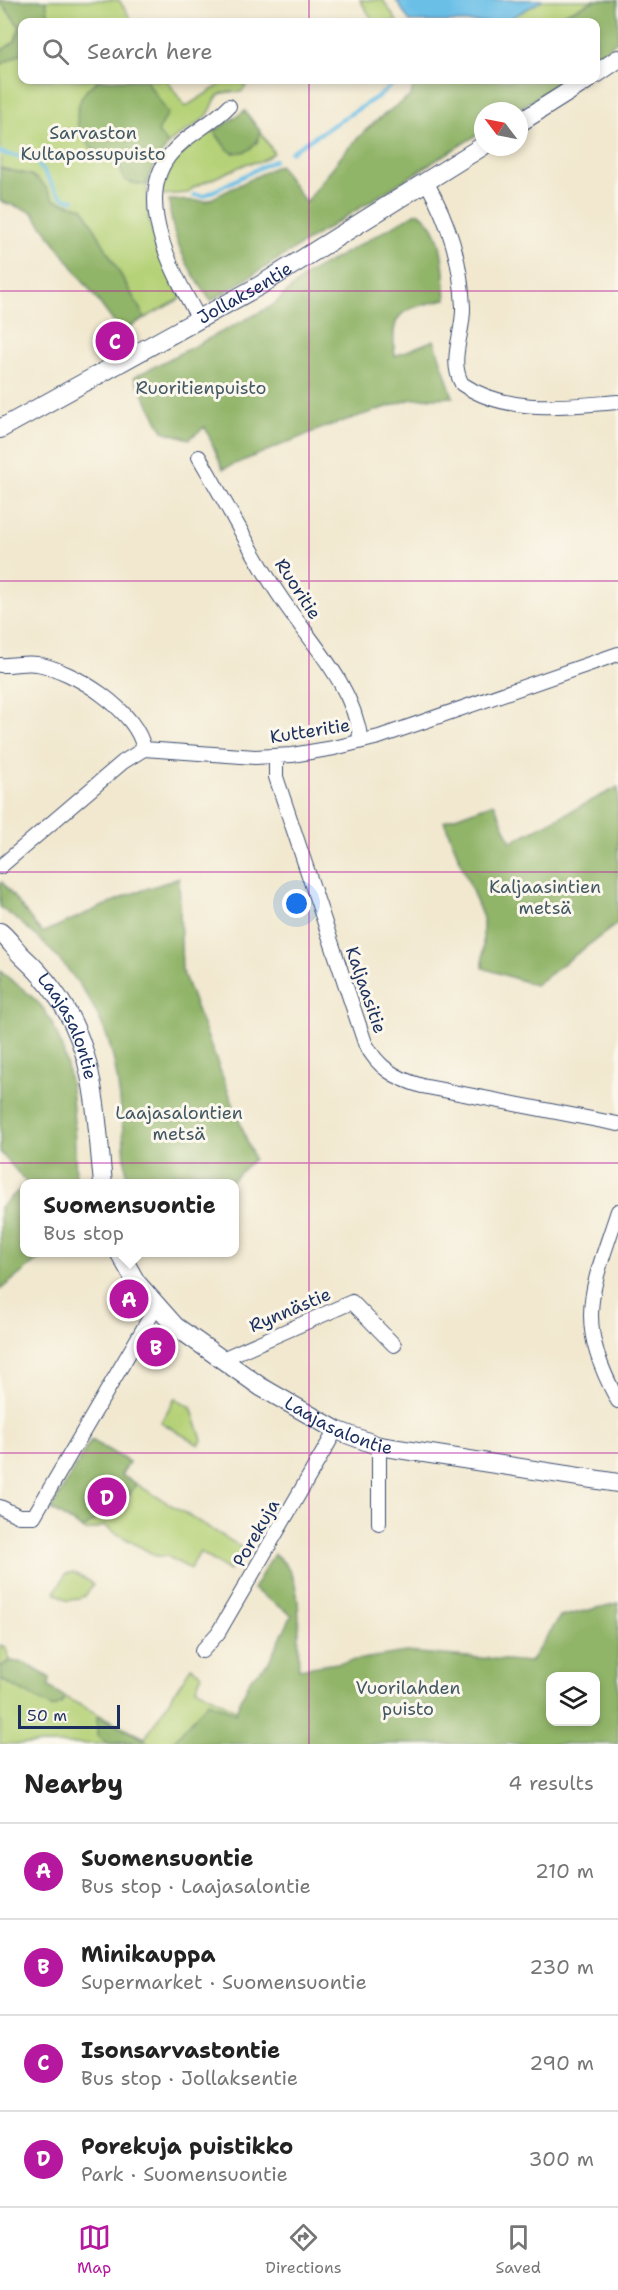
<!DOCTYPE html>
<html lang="en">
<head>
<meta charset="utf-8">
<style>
  body { margin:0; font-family:"Shantell Sans",sans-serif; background:#f6f6f6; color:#222 }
  .controls { position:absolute; right:18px; bottom:18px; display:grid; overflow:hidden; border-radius:12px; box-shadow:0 3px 9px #0003 }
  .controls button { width:54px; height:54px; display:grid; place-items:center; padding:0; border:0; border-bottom:2px solid #e0e0e0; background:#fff; color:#222; font:30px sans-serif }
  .compass { position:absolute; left:474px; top:102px; width:54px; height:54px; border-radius:50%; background:#fff; box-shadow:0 3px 9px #0003; rotate:302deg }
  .scale { position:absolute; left:18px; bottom:15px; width:102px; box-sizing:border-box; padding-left:6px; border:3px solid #1b2f5e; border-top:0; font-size:16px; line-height:21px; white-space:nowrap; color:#1b2f5e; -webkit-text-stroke:4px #fbf7ec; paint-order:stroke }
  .you { position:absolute; left:297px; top:904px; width:21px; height:21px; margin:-15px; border:4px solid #fff; border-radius:50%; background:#1a73e8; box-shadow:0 0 0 9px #1a73e833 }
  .badge { display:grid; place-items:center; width:39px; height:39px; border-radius:50%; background:#b5179e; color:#fff; font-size:20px; font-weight:700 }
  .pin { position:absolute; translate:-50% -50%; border:3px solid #fff; box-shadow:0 2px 6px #0006 }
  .popup { position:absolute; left:20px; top:1179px; width:219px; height:78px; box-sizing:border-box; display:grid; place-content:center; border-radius:12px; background:#fff; filter:drop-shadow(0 2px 4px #0005); font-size:20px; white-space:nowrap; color:#767676 }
  .popup b { font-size:22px; color:#222 }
  .popup::after { content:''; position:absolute; left:50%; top:100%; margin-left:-12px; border:12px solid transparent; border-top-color:#fff }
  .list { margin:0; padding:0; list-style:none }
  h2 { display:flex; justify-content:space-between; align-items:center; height:78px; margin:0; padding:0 24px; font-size:26px }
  h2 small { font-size:20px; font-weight:400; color:#767676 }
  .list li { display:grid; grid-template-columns:39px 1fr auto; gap:18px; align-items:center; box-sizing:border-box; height:96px; padding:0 24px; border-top:2px solid #e0e0e0 }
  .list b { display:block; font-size:22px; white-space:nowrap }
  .list p { margin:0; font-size:20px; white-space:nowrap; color:#767676 }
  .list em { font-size:20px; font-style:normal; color:#767676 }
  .icon { flex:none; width:33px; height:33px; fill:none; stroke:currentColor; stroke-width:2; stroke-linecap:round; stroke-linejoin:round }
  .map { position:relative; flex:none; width:618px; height:1744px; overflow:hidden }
  .search { position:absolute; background:#fff; box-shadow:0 3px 9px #0003; left:18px; right:18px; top:18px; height:66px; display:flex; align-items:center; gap:15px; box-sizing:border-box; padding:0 21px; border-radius:12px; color:#767676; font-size:22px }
  .sheet { height:462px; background:#fff }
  nav { display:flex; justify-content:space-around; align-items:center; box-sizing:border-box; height:84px; border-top:2px solid #e0e0e0; background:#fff; font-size:16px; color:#767676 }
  nav a { display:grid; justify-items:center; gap:3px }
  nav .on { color:#b5179e }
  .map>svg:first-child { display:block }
  .green { fill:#b6d278; stroke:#68806b; stroke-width:1.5 }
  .forest { fill:#90b468; stroke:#567263; stroke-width:1.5; fill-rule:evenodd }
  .water { fill:#6abfe7; stroke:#4277a2; stroke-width:1.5 }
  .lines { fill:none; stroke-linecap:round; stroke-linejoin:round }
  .stream { stroke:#6abfe7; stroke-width:4 }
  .street-casing { stroke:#3b4b6f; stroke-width:16 }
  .secondary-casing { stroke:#3b4b6f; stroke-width:20 }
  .street { stroke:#fff; stroke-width:14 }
  .secondary { stroke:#fff; stroke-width:18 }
  .grid { fill:none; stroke:#b5179e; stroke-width:1.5; stroke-opacity:0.55 }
  .labels { text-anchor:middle; stroke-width:6; stroke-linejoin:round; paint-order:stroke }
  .park-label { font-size:18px; fill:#425864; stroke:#fbf7ec }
  .street-label { font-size:18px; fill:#1b2f5e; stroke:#fbf7ec }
</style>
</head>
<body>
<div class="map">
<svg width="618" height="1744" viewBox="0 0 618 1744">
  <rect width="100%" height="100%" fill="#fbf7ec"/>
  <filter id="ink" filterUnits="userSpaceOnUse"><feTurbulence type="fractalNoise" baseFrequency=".0167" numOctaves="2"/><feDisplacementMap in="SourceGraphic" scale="12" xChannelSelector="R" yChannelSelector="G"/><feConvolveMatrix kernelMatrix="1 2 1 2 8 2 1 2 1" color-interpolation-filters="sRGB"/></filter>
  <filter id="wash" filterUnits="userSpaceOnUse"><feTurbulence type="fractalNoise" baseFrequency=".008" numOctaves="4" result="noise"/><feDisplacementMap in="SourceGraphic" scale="24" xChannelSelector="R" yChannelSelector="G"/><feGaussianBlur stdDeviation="1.35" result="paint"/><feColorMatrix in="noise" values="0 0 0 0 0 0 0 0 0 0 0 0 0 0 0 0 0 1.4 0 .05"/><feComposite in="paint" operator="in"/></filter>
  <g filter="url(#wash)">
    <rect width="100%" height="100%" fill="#f1e8cf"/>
    <!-- green -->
    <path class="green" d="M46 0H119L133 22H49Z
      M360 0H383L397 21 374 22Z
      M543 0H596L545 22H503Z
      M0 1 20 27 15 41 0 52Z
      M22 53V80H167L185 107 228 80H241L246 87 241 92C204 90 222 105 202 120 192 128 178 135 168 144 124 190 158 252 182 298L145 318 83 208 54 200 43 184 31 175 0 168V65Z
      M214 131 226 148 257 143 260 131 274 153 260 162 248 163 194 187 188 193 161 195C168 162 186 147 214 131Z
      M175 1398 191 1407 202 1440 199 1445 161 1422Z
      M91 1440 129 1462 121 1475 243 1548 229 1571 200 1552 190 1569 167 1556H156L104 1526 86 1531 51 1509Z
      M73 1572 93 1584 85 1596 68 1601 55 1592 66 1574Z
      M0 1645 5 1647 15 1672 145 1738 191 1667 202 1674 196 1688 244 1715 200 1744H0Z"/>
    <!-- forest -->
    <path class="forest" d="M0 0H46L49 22H22V53L0 65V52L15 41 20 27Z
      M596 0H618V40L596 59V22H545Z
      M100 80H146L168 113 158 132 168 145 155 162 146 185C111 182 130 172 113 160 106 155 97 153 90 146 69 125 75 93 100 80Z
      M414 80H566L515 111H483V131L211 301C188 269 171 240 169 200L207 201 279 165 306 203C340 156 361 127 411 96Z
      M245 111 260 131C256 147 250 153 233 153L226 148 214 131Z
      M0 168 31 175 43 184 54 200 83 208 145 318 121 332 32 212 0 201Z
      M418 212C446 230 443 270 446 299 404 310 389 308 395 356L434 340 453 397 412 399 325 427 223 469 205 427 189 439 163 431 134 377 272 306 307 274Z
      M618 787V923L535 985 483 968V918L444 821 494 803 511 842Z
      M179 878 182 970 254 1159 229 1183H127C123 1142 122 1086 110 1046 93 989 48 941 0 907V885L2 882 42 933 128 895Z
      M0 971C14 983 35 996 45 1011 77 1061 74 1127 76 1183H27L0 1152Z
      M24 1186V1252L47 1253 0 1290V1207Z
      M91 1440 129 1462 121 1475 136 1484 122 1507 109 1509 83 1529 51 1509Z
      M274 1554C309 1577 296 1633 299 1669L406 1652 530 1662 560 1617 618 1603V1744H171L208 1702 235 1713 251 1678 268 1663 292 1615 253 1589ZM550 1676H596V1722H550Z
      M10 1661 25 1663 50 1678 49 1687 65 1697 61 1704 53 1708 0 1679V1667Z
      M97 1716 146 1740 109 1744 97 1736Z"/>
    <!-- water -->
    <path class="water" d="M396 0H543L503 22H410Z"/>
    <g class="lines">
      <!-- stream -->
      <path class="stream" d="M0 152C11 157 27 155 36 162 51 175 52 199 74 200
        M291 152 380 95 398 80
        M194 195 204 196 275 160"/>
    </g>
  </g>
  <g filter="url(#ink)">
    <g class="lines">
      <!-- street casing -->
      <g class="street-casing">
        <path id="street" d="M427 183C449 223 461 261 463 307 464 333 448 360 462 384 508 415 566 406 618 402
          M199 319C175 276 133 203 169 156 185 135 211 125 229 106
          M199 457C224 499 246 543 272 584 304 637 352 678 361 741
          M0 665C12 666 24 662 37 664 75 671 136 710 144 749
          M276 756V777L365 1043C378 1068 395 1078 422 1086L618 1124
          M0 867 123 762 144 749 255 757 292 755 334 748 379 737 618 654
          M618 1211C591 1293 574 1319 618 1401
          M220 1360 352 1302 394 1345
          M0 1507 19 1516H34L156 1307
          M379 1523V1446
          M202 1651 218 1633 336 1430"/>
      </g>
      <!-- secondary casing -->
      <g class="secondary-casing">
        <g id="secondary">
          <path d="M596 74 618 59"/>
          <path d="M519 123 587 80"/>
          <path id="s1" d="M0 429 259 286 483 146"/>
          <path id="s2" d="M0 932C9 939 14 948 22 956 95 1022 94 1093 103 1184"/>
          <path id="s3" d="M119 1252 136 1282 175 1326 261 1387 336 1430 379 1446 618 1483"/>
        </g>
      </g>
      <!-- street -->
      <use href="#street" class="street"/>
      <!-- secondary -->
      <use href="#secondary" class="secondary"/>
    </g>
  </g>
  <!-- grid -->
  <path class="grid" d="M309 0V22M309 80V1744M0 291H618M0 581H618M0 872H618M0 1163H618M0 1453H618"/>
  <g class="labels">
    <!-- park labels -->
    <g class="park-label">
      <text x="93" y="139">Sarvaston<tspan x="93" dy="21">Kultapossupuisto</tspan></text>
      <text x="201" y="394">Ruoritienpuisto</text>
      <text x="545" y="893">Kaljaasintien<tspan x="545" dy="21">metsä</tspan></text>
      <text x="179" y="1119">Laajasalontien<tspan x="179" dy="21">metsä</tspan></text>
      <text x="408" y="1694">Vuorilahden<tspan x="408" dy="21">puisto</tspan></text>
    </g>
    <!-- street labels -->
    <g class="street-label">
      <text dy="6" stroke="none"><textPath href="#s1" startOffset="280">Jollaksentie</textPath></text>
      <text transform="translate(298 589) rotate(57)" y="6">Ruoritie</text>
      <text transform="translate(310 731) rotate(-9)" y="6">Kutteritie</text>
      <text transform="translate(366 990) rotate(71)" y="6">Kaljaasitie</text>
      <text dy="6" stroke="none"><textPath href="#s2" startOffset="118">Laajasalontie</textPath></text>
      <text transform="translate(290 1310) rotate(-23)" y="6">Rynnästie</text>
      <text dy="6" stroke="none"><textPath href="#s3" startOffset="286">Laajasalontie</textPath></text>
      <text transform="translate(256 1533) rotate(-60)" y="6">Porekuja</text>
    </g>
  </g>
</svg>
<div class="controls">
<button><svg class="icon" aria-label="layers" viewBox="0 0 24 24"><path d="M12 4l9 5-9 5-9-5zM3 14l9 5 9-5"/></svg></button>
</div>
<svg class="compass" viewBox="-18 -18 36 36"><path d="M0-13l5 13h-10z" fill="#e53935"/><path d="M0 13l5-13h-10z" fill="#767676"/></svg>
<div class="scale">50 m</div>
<div class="you"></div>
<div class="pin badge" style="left:129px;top:1299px">A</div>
<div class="popup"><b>Suomensuontie</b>Bus stop</div>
<div class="pin badge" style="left:156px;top:1347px">B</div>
<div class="pin badge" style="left:115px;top:341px">C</div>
<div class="pin badge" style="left:107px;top:1497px">D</div>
<div class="search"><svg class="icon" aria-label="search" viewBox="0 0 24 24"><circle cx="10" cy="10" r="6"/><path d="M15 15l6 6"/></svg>Search here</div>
</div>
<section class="sheet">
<h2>Nearby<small>4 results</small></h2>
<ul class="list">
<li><span class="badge">A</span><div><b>Suomensuontie</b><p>Bus stop · Laajasalontie</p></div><em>210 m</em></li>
<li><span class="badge">B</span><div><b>Minikauppa</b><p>Supermarket · Suomensuontie</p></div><em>230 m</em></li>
<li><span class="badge">C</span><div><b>Isonsarvastontie</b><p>Bus stop · Jollaksentie</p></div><em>290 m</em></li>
<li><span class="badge">D</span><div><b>Porekuja puistikko</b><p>Park · Suomensuontie</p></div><em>300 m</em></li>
</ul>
</section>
<nav>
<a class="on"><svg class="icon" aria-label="map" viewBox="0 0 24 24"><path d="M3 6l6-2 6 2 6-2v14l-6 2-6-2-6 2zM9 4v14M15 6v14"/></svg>Map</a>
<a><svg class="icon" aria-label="directions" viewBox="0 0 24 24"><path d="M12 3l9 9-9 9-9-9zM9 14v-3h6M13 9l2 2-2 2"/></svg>Directions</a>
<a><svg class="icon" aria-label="saved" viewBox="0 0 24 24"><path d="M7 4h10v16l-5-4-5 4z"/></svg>Saved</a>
</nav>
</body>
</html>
